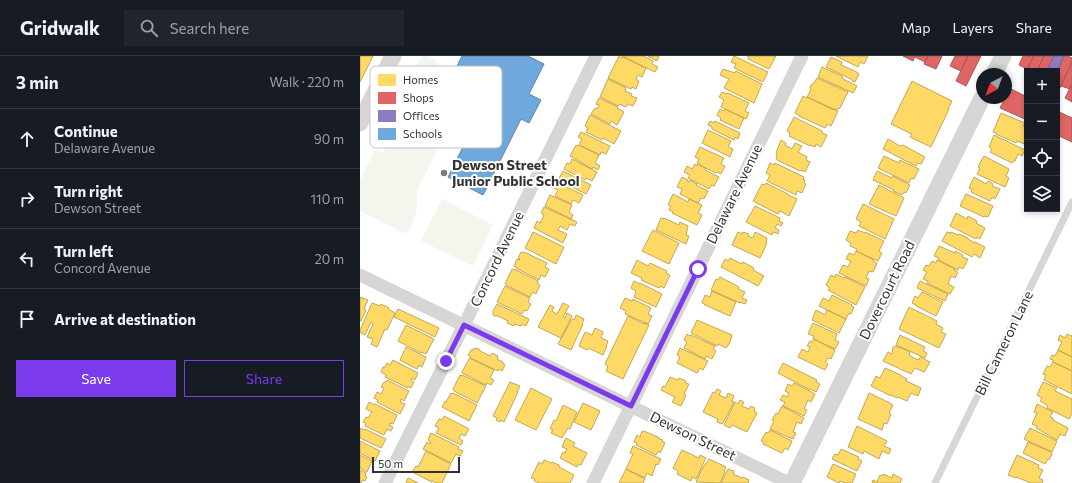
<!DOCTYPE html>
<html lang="en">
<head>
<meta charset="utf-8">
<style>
  body { margin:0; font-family:Commissioner,sans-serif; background:#20242c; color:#f1f3f6 }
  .controls { position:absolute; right:12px; top:12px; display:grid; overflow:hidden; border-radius:0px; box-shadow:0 2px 6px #0003 }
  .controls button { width:36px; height:36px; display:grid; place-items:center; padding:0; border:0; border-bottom:1px solid #363941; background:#171b24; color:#f1f3f6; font:20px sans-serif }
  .compass { position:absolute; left:616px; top:12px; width:36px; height:36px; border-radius:50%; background:#171b24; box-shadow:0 2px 6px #0003; rotate:222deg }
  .scale { position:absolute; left:12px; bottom:10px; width:88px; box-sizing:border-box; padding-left:4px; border:2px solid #323232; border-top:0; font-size:11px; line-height:14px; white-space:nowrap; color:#323232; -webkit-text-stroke:3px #fff; paint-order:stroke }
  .stop { position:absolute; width:12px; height:12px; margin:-9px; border:3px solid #7c3aed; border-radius:50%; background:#fff }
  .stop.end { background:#7c3aed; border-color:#fff; box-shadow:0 1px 4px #0008 }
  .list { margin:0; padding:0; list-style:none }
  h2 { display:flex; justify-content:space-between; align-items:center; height:52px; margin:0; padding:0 16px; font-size:17px }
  h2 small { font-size:13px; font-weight:400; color:#9ea1a6 }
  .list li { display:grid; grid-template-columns:26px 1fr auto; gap:12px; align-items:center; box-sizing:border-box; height:60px; padding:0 16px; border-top:1px solid #363941 }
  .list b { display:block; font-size:15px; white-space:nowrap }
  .list p { margin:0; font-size:13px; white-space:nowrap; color:#9ea1a6 }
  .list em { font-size:13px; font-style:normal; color:#9ea1a6 }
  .actions { display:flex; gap:8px; padding:12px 16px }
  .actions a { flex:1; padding:9px 0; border:1px solid #7c3aed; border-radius:0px; text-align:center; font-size:14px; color:#7c3aed }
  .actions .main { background:#7c3aed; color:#fff }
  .icon { flex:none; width:22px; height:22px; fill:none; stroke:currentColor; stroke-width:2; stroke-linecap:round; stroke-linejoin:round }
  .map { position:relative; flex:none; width:712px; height:427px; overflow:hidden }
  header { display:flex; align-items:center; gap:24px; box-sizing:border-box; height:56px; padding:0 20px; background:#171b24; border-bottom:1px solid #363941 }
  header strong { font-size:19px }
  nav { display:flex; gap:22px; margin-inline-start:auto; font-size:14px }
  .search { width:280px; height:36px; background:#20242c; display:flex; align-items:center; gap:10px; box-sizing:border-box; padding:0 14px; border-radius:0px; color:#9ea1a6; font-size:15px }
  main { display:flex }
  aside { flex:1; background:#171b24 }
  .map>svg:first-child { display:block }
  .green { fill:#f3f6ed }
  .homes { fill:#ffd966; stroke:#c2a756 }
  .shops { fill:#e06666; stroke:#ac5656 }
  .offices { fill:#8e7cc3; stroke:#726698 }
  .schools { fill:#6fa8dc; stroke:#5d85a9 }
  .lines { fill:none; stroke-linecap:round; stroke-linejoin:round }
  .service { stroke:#d6d6d6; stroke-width:7 }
  .minor { stroke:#d6d6d6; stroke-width:13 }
  .tertiary { stroke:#d6d6d6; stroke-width:17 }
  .route { stroke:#7c3aed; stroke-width:5 }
  .poi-dot { fill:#7a7a7a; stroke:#fff; stroke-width:1.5 }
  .labels { text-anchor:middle; stroke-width:4; stroke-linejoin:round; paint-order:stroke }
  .poi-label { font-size:14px; font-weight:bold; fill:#323232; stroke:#fff; text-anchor:start }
  .street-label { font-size:14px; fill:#323232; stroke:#fff }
  .key { fill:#fff; stroke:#c2c2c2; stroke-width:1 }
  .key-label { font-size:11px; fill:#323232 }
</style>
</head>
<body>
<header>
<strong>Gridwalk</strong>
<div class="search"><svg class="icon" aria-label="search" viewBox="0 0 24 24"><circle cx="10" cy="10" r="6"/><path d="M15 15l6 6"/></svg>Search here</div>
<nav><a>Map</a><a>Layers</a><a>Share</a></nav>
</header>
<main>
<aside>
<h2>3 min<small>Walk · 220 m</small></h2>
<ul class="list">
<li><svg class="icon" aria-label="ahead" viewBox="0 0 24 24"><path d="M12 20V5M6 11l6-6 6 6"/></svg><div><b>Continue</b><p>Delaware Avenue</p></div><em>90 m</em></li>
<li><svg class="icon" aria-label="right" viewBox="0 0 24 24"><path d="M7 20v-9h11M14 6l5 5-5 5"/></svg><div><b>Turn right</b><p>Dewson Street</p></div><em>110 m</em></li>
<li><svg class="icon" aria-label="left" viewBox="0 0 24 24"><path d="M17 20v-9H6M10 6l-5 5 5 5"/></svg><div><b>Turn left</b><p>Concord Avenue</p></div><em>20 m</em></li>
<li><svg class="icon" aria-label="arrive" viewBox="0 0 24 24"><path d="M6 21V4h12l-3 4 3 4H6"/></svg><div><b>Arrive at destination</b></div></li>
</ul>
<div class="actions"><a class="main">Save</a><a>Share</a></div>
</aside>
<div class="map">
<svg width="712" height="427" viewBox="0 0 712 427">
  <rect width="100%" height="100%" fill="#fff"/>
  <!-- green -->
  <path class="green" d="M63 0H67L76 4 80 14 74 33 63 39 47 32 46 24Z
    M36 71 78 91 57 136V153L52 168 46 178 0 155V124L15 94 23 97Z
    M82 143 133 169 113 210 61 185Z"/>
  <!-- homes -->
  <path class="homes" d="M0 0H13L0 26Z
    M259 0 262 2 263 1 286 12 282 21 278 19 276 23 279 25 276 33 272 31 271 33 248 22Z
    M262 0H284L293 5 292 8 298 11 295 16Z
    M288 0H299L297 5Z
    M374 0 408 16 403 26 374 12 376 8 371 6Z
    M387 0H416L409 13 388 3 389 1Z
    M476 0H508L504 8 500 6 498 11Z
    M471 1 482 6 481 9 497 16V17L499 18 495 26 492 25 493 24 466 11Z
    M462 11 482 20 483 23 497 30 493 37 458 21Z
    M363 13 375 17 376 15 402 28 394 47 364 32 369 23 360 19Z
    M457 22 488 36 480 52 474 54 447 41 451 34 450 31 451 29 454 27Z
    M248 23 266 32 265 35 272 38 271 40 277 42 273 50 268 48 266 51 259 48 258 50 240 41Z
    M552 25 592 45 588 53H589L571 91 550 81 552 78 531 68Z
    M362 36 367 38V37L370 38 389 47 385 55 389 57 386 63 361 51 364 44 359 41Z
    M443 40 447 42V41L478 55 471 70 467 68 465 72 439 60V59L435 57Z
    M239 42 258 51 257 52 264 56 257 69 251 65 250 68 231 58 235 52 237 53 239 49 236 48Z
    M360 53 364 55 365 53 384 62 379 73 360 64 361 62 357 59Z
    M641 57 665 67 663 70 667 72V89L657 85 656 87 636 78V77L633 76Z
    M230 59 261 75 254 88 243 82 242 84 226 76 228 72 225 70Z
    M434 61 462 75V77L467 79 461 91 456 88 455 91 450 89V90L429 80 430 77 427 75Z
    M350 65 354 67 355 65 380 77 378 83 375 81 374 84 352 73V71L348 69Z
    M348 74 371 85 368 91 373 93 370 101 342 87Z
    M221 76 250 90 246 98 241 96 240 99 219 89 222 83 218 81Z
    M634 79 665 94 662 100 658 98 655 105H654L652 107 630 96 632 93 629 91Z
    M528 83 540 90 543 89 565 101 561 108 557 107 556 110 523 93Z
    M421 84 426 87 425 89 432 93 435 87 442 90 438 96 447 101 446 104 450 106 445 116 441 114 440 115 417 104 416 100 417 98 416 97Z
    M216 89 218 90 219 89 239 99 235 107 240 110 238 114 233 111 232 113 210 100Z
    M340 91 364 102 361 108 365 110 361 118 357 116 356 117 337 108 339 103 335 101Z
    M524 100 539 107 540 104 559 113 554 123 551 122 549 127 518 112Z
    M624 100 649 113 646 120 649 122 645 131 617 118 620 112 618 111Z
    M212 103 237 116 232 125 226 122 225 124 204 113 207 107 210 108Z
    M410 107 414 109 415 107 444 121 443 124H445L444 127 446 128 442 137 437 135 436 139 407 125 410 119 406 117Z
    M335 108 337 110 338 108 346 112 345 114 359 121 354 130 351 129 349 133 328 122 330 119 324 116 327 110 332 113Z
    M203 115 231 129 226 138 202 126 203 124 199 122Z
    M517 115 532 122 533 120 550 129 546 137 544 136 542 139 533 135 534 134 513 124Z
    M322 121 328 124 327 125 329 126 330 124 337 128 336 129 348 135 344 143 341 142 338 147 320 138 322 133 317 131Z
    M614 121 626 128 628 125 633 128 632 130 640 133 635 143 632 141 630 145 611 136 612 133 609 132Z
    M197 126 223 139 219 147 213 144 211 148 195 140 198 134 194 132Z
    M406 127 428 138V139L437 143 429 160 420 155 418 158 393 145 402 128 405 129Z
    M519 129 544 142 536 160 509 148Z
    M313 138 328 146 329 143 342 149 338 157 342 159 337 169 312 157 313 156 309 154 311 150 308 149Z
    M606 138 633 150 628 161 624 160V161L600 150Z
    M190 139 212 149 209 156 213 159 211 163 185 150Z
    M503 148 534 163 525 183 499 170 501 166 496 163Z
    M395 150 420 162 419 165 423 167 421 170 417 168 415 172 419 174 418 178 413 176 412 179 386 166Z
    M184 151 217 166 215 170 210 168 207 174 200 170 198 174 207 178 203 187 174 172 177 165 180 167 184 159 181 157Z
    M596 157 607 163 608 160 617 165 616 167 625 172 620 183 617 181 616 183 590 170Z
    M301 162 303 163 304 162 319 169 320 166 328 170 326 179 329 180 326 188 296 174Z
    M293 174 319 187 309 208 282 195Z
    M498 174 505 177V176L524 185 519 195 522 197 518 205 496 195 497 193 490 190 491 187 486 184 490 175 496 177Z
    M173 176 204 191 196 208 165 192Z
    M378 176 382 178 383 176 389 178 388 180 393 182 395 176 407 182 406 186 407 187 400 202 372 189Z
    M587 176 591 177V176L598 179 599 178 608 182V183L615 187V186L625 191 620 202 614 198 612 201 582 185Z
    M579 190 595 197V195L603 199 602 201 608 203 603 213 599 211 598 214 578 204 579 202 574 200Z
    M496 195 514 204 513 205 517 207 513 216 509 215 506 222 509 223 506 230 479 217 483 209 488 211 491 205 486 203 489 197 494 199Z
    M161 196 163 197 164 196 187 207 185 211 189 213 185 221 181 219 179 224 156 212V211L154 210 157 203 160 204V203L158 202Z
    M370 202 382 208 383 206 394 212 393 214 404 220 398 230 365 213 361 211 365 203 368 205Z
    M277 204 288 210 290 207 307 215 306 217 310 219 304 232 300 230 299 232 281 224 282 222 271 217Z
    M577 204 595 213 594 214 598 216 595 222 591 220 588 228 594 231 590 238 567 227 568 225 563 223 567 216 563 214 566 209 569 210 572 205 576 207Z
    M152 213 153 214 154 213 178 225 177 227 180 229 176 238 173 236 170 241 146 229V228H145Z
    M476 218 484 222 485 221 505 231 496 249 468 234 470 232 466 229 471 219 475 221Z
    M360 221 379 231 378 233 385 236 382 242 387 244 385 248 380 246V247L351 234 356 223 358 224Z
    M274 225 280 228V227L302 238 296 251 274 241 276 235 271 232Z
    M560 225 588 238 585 245 557 232Z
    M145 230 170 242 168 246 171 248 167 255 164 254 162 258 137 246Z
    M352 235 376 246 370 260 345 249H346L342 247 345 239 350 241Z
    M562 236 583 246 576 260 556 250V249L552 247 555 240 558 242Z
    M472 239 492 249 491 250 494 251 491 258 489 257 486 263 459 250 463 242 469 245Z
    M0 241 8 244 4 253 6 254 1 265H0Z
    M265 242 272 245 273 243 291 252 288 258 292 260 288 268 265 258 266 255 260 252Z
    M12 247 20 250 21 248 29 252 28 253 35 257 27 274 25 273 17 291 11 288 13 283 7 281 13 268 11 266 5 279 0 276V274Z
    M203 247 209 250 203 261 205 262 207 257 212 260 201 282 178 271 190 249 194 251 192 255 197 258Z
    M137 248 169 263 166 270 162 268 161 270 155 268 154 270 147 267 148 265 138 260H135L133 259V255Z
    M549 251 577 265 576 268 583 272 581 276 586 278 579 292 539 273Z
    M38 253 79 272 75 281 34 261Z
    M456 254 465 259 467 254 486 263 479 277 452 264Z
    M216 259 224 263 222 268H223L211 294 198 288 212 263 214 264Z
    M268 260 284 268V267L289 269 263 323 246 315 248 310 245 308Z
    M337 264 372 279 370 286 367 291 366 292 358 288 357 290 331 277Z
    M453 267 477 278 475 284 479 286 475 293 453 283 454 280 448 278Z
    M46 269 74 283 66 298 61 296V297L38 285Z
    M235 272 243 276 241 282 248 285 246 290H247L243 299 228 292 227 294 219 290 225 276 232 279Z
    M327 278 330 280 331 279 355 290 353 293 356 295 352 303 346 300 345 303 324 292 327 286 324 284Z
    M707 278 712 280V301L698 294 702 286 698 284 700 279 705 282Z
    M540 279 565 291 563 295 567 297 565 302 536 289Z
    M454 283 475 294 471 303 468 302 465 306 468 308 465 314 438 301 442 293 448 296 450 291 447 290 450 285 452 286Z
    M536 290 539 292V291L550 296 549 299 556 303 559 304 560 301 570 306 564 316 555 312 551 318 523 305 528 296 532 298 533 291Z
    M46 291 66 301 62 311 59 309 57 313 40 304Z
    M117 292 119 293 120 295 130 300 132 297 138 300 137 303 143 306 142 307 145 309 142 315 139 313 138 315 110 302 111 301 108 299 111 294H113V293Z
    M320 292 348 305 343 314 340 312 337 317 317 307 320 301 317 299Z
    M698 294 712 301V315L693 306V304L690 303 692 299 695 300Z
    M110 302 134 314 130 322 134 324 131 329 127 327 126 329 102 317V316L109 303Z
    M33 304 58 317 55 324 52 322 51 324 54 326 51 332 48 330V332L25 321 26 319 21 316 23 311H25L27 307 30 309Z
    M693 306 712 315V338L684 324 686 319 683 318 687 310 690 311Z
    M423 307 457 324 456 326 460 328 456 336 450 333V334L418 317Z
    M525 312 541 319V320L547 323 546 325 561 332 558 340 551 337 547 345 538 341 537 342 531 339V340L511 330 516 320 520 322Z
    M100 319 102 320V319L126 330 117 347 94 335V334L93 333Z
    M310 321 318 324 319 322 326 325 325 327 329 328 324 338 326 339 321 350 312 346 315 341 301 334 303 330 305 331Z
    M27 324 49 335 44 345 41 343 40 346 45 348 40 358 17 346 18 344 14 342 17 336 21 338 24 332 21 331 24 326H26Z
    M150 326 160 330 157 336H158L144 366 141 364 140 366 136 364 137 362 133 360Z
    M683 326 697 332 695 335 712 343V357L709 363 687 352 688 350 680 345 682 342 677 339Z
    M434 327 455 338 451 346 448 344 444 353 447 354 444 360 423 350 425 346 420 344 423 339 427 341 429 337 425 335 428 328 432 330Z
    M171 332 192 343 176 374 155 364Z
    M357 333 361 335 359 339 366 342 368 337 374 340 372 345 374 346 364 365 362 368 357 366 358 363 343 356 353 336 355 337Z
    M91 337 92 338 93 337 117 349 109 365 82 351 85 345 86 346Z
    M509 337 530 347V348L533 349 529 357 531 358 527 368 524 367 522 374 498 363Z
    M380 344 384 346 382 350 389 353 391 350 395 352 394 355 397 357 387 376 372 369 370 372 364 369 375 346 378 348Z
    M9 346 15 349V348L37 359 33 368 30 367 29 369 33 371 31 375 27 373 24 379 5 370 6 367 3 366 6 361 8 362 12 356 6 353Z
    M223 347 240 355 231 374 214 366Z
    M677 348 693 356 690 361 693 362V364L708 372 705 380 700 378 697 384 676 372 677 370 672 368 677 357 674 356Z
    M203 349 217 356 210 373 208 372 202 382 191 377 193 374 190 373 194 364 196 365Z
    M422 350 444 362 441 368 437 366 433 376 436 377 433 383 410 373 414 365 412 364 416 357 418 358Z
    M84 360 109 373 105 380 101 378 99 382 103 385 101 389 76 377 79 372 75 370 79 363 82 364Z
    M497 370 527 385 524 390 531 393 529 398 522 395 519 403 504 395 503 398 488 391Z
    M0 372 5 374V373L26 383 21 392 0 382Z
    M670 372 697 385 692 396 664 383Z
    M410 374 432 385 428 394 425 392 422 397 403 388 404 386 401 385 406 376 408 377Z
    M282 375 284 376V375L300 382 299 383 303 384 302 385 305 387 300 397 298 395 296 399 276 389 277 387 274 386 277 379 280 381Z
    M71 377 99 391 98 393 103 395 100 400 96 398 91 407 63 393 67 386 70 388 71 386 68 384Z
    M206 382 215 387 213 390 227 397 221 409 219 408 217 411 200 402 203 396 205 397 207 393 202 391Z
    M0 385 20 395 15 405 0 397Z
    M668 386 691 396 692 398 689 404 688 403 685 408 663 397Z
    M273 390 301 403 298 409 296 408 292 420 287 417 285 422 266 413 273 398 270 397Z
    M481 393 499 401 498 403 502 405 497 415 472 403 475 398 478 399Z
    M322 394 339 402 340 399 346 402 336 423 332 421 331 425 317 418 318 415 313 412Z
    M66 395 91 408 82 427H76L72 425V426L52 416 56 410 58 411Z
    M0 399 12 405 7 416 0 412Z
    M657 399 679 409 678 412 683 414 679 422 683 424 682 427H671L656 421V422L648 419Z
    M349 403 366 411 364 415 365 416 360 427 336 426 342 413 346 407H347Z
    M184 404 191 407 192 406 199 409V411L214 419 210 427H179L174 425 175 423 171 422 179 406 182 408Z
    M473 408 496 418 492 427H485L480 425 479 427 467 421Z
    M266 413 285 423 283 427H259Z
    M368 413 374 415 373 418 382 422 383 421 389 424 388 427H361Z
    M0 414 6 417 5 420 7 421 5 425 3 424 1 427 0 426Z
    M523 418 532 422 533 418 542 423 540 427H512L513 424 517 426 520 419 522 420Z
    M48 422 58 427H46Z"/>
  <!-- shops -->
  <path class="shops" d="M543 0H555L553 5Z
    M555 0H568L565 6 555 1Z
    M568 0H582L576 13 564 8Z
    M595 0H608L601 15 590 10Z
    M608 0H621L606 30 596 25Z
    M663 0H674L667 13 659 9Z
    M674 0H684L677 15H672L667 13Z
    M684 0H694L687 15H677Z
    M704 0H708L712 2V6L697 38V15Z
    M712 6V28L710 33 701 30Z
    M712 28V46L705 42Z
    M649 32 667 41V64L640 52 645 42H646V40Z
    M697 55 712 62V86L697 79Z"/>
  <!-- offices -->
  <path class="offices" d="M694 0H704L697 15H687Z"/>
  <!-- schools -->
  <path class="schools" d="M102 0H168L184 8 169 38 181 44 169 67 161 63 123 139 88 121 116 65 79 46Z"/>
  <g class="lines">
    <!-- service -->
    <path class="service" d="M575 427 712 146"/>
    <!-- minor -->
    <path class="minor" d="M0 219 429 427
      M25 427 108 261 236 0
      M233 427 442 0"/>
    <!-- tertiary -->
    <path class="tertiary" d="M634 18 643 0
      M0 67 33 0
      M432 427 622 42"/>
  </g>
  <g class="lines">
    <!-- route -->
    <path class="route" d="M86 305 104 269 271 350 338 213"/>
  </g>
  <!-- markers -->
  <circle class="poi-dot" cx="84" cy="117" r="4"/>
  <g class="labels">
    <!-- poi labels -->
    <g class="poi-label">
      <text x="92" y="114">Dewson Street<tspan x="92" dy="16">Junior Public School</tspan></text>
    </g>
    <!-- street labels -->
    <g class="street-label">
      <text transform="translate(374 138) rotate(-64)" y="5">Delaware Avenue</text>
      <text transform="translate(137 203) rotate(-64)" y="5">Concord Avenue</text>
      <text transform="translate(527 234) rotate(-64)" y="5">Dovercourt Road</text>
      <text transform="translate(644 287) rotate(-64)" y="5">Bill Cameron Lane</text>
      <text transform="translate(333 380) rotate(26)" y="5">Dewson Street</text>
    </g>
  </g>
  <!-- legend -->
  <rect x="10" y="10" width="132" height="82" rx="6" class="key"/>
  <rect x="18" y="18" width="18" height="12" fill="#ffd966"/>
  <rect x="18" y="36" width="18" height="12" fill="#e06666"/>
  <rect x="18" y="54" width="18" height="12" fill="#8e7cc3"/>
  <rect x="18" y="72" width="18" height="12" fill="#6fa8dc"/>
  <g class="key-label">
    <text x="43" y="28">Homes</text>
    <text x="43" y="46">Shops</text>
    <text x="43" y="64">Offices</text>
    <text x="43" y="82">Schools</text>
  </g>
</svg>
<div class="controls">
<button>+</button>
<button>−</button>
<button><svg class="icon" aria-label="locate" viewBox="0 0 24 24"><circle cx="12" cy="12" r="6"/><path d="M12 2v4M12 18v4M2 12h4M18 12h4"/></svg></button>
<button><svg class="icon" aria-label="layers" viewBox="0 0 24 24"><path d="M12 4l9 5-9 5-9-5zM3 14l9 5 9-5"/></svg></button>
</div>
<svg class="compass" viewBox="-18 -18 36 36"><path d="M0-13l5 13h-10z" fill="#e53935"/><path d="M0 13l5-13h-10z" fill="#9ea1a6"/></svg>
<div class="scale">50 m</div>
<div class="stop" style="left:338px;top:213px"></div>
<div class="stop end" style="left:86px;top:305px"></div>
</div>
</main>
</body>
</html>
